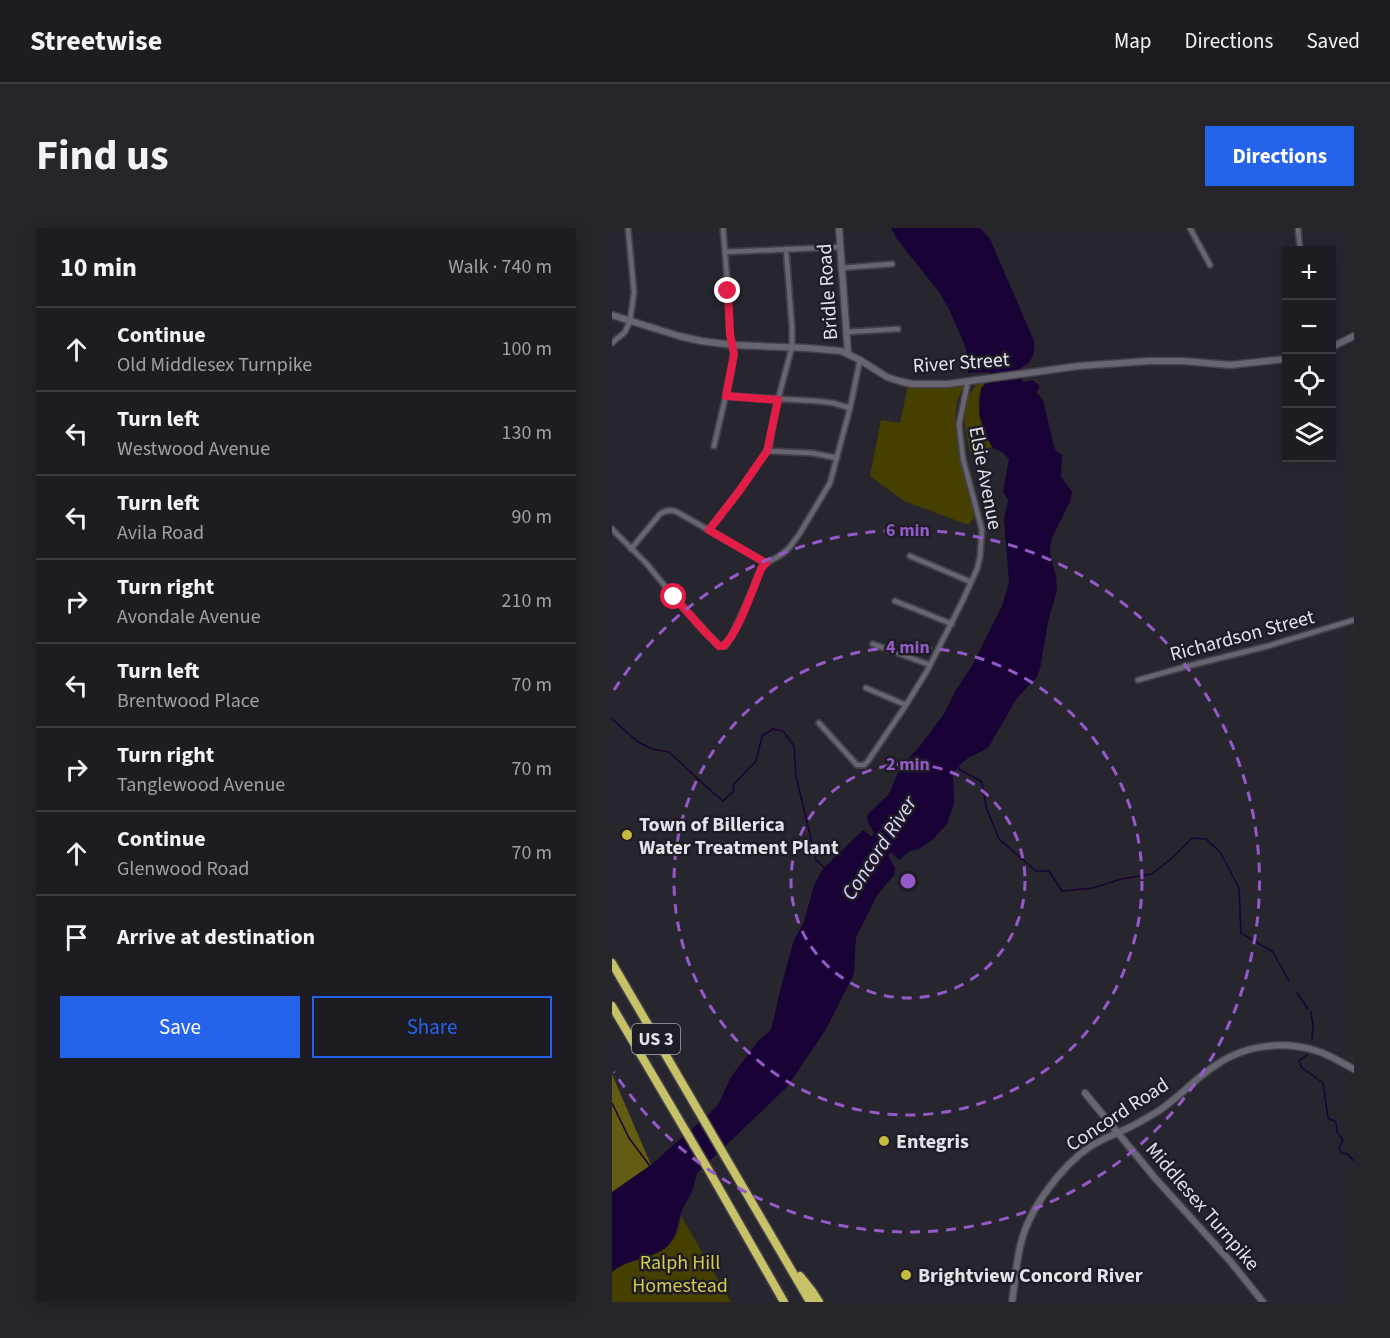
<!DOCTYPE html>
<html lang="en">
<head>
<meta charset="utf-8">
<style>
  body { margin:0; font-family:"Source Sans 3",sans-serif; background:#25252a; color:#f1f3f6 }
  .controls { position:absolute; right:18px; top:18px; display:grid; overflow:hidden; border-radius:0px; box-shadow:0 3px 15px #0003 }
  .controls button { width:54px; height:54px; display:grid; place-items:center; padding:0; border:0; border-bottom:2px solid #3b3a40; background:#1d1c22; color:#f1f3f6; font:30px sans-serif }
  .stop { position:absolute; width:18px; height:18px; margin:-14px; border:4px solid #e11d48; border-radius:50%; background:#fff }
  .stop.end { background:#e11d48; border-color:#fff; box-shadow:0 2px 6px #0008 }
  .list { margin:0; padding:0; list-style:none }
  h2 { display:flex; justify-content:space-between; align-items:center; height:78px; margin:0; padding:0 24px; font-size:26px }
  h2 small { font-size:20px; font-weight:400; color:#a0a1a5 }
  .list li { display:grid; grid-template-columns:39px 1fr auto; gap:18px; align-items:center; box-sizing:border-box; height:84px; padding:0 24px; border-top:2px solid #3b3a40 }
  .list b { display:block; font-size:22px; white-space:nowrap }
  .list p { margin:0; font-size:20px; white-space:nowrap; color:#a0a1a5 }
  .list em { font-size:20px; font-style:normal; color:#a0a1a5 }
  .actions { display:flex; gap:12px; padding:18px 24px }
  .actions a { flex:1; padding:14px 0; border:2px solid #2563eb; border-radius:0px; text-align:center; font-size:21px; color:#2563eb }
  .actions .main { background:#2563eb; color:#fff }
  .icon { flex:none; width:33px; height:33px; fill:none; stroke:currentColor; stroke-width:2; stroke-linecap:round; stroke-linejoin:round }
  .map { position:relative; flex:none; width:742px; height:1074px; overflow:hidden; border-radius:0px }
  header { display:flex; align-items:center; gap:36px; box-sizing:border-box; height:84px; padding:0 30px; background:#1d1c22; border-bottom:2px solid #3b3a40 }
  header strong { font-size:28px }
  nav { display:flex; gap:33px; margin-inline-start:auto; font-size:21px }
  .intro { display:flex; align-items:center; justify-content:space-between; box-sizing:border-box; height:144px; padding:0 36px }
  h1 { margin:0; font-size:42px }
  .button { padding:15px 27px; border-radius:0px; background:#2563eb; color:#fff; font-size:21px; font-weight:700 }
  main { display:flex; gap:36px; padding:0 36px }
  aside { flex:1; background:#1d1c22; border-radius:0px; box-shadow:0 3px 15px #0003 }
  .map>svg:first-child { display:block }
  .green { fill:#454000 }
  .forest { fill:#625d13 }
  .water { fill:#190336 }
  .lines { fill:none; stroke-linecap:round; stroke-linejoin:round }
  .stream { stroke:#190336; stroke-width:1.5 }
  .street-casing { stroke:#434148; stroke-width:8 }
  .secondary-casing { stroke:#434148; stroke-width:9 }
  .highway-casing { stroke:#434148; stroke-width:11 }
  .street { stroke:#67656f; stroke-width:4.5 }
  .secondary { stroke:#67656f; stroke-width:6 }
  .highway { stroke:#c7c167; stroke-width:8 }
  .route { stroke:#e11d48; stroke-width:8 }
  .ring { fill:none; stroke:#955ac9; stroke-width:3; stroke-dasharray:10 8 }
  .poi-dot { fill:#c5bc3d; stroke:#1e1c24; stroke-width:2 }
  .labels { text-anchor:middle; stroke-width:5; stroke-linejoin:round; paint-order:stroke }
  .shield { fill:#1e1c24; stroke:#a8a7ad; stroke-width:1.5 }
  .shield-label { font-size:18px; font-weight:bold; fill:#e3e2e8 }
  .street-label { font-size:20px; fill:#e3e2e8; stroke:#1e1c24 }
  .poi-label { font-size:20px; font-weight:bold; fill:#e3e2e8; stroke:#1e1c24; text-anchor:start }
  .park-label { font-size:20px; fill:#d3cb4f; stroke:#1e1c24 }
  .water-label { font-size:21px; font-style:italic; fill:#ded4fd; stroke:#1e1c24 }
  .centre { fill:#955ac9; stroke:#1e1c24; stroke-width:3 }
  .ring-label { font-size:18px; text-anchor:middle; font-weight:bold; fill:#955ac9; stroke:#1e1c24; stroke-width:5; stroke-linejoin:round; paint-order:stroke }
</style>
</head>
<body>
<header>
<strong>Streetwise</strong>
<nav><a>Map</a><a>Directions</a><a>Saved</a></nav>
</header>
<div class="intro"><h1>Find us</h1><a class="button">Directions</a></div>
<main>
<aside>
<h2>10 min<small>Walk · 740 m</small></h2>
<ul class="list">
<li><svg class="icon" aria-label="ahead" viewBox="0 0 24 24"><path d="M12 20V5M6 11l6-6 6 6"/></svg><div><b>Continue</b><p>Old Middlesex Turnpike</p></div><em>100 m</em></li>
<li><svg class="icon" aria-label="left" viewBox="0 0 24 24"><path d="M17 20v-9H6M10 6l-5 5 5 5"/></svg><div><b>Turn left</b><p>Westwood Avenue</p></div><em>130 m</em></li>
<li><svg class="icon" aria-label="left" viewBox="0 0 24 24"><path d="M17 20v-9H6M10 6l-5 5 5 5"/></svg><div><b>Turn left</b><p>Avila Road</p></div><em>90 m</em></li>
<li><svg class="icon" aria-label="right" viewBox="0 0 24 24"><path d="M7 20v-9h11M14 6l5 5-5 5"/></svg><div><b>Turn right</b><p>Avondale Avenue</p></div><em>210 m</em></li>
<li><svg class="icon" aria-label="left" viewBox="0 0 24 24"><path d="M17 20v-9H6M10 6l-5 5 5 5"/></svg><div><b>Turn left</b><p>Brentwood Place</p></div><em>70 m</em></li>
<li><svg class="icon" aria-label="right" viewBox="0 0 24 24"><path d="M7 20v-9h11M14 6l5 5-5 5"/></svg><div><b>Turn right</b><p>Tanglewood Avenue</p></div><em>70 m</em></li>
<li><svg class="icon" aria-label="ahead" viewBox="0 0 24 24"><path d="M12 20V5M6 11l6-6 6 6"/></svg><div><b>Continue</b><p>Glenwood Road</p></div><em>70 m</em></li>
<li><svg class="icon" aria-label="arrive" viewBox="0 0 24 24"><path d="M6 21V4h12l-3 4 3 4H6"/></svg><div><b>Arrive at destination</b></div></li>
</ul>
<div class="actions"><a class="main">Save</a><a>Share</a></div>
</aside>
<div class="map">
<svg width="742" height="1074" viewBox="0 0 742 1074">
  <rect width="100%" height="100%" fill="#27252e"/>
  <!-- green -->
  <path class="green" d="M374 155C357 172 373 201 380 219L358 224C353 198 346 178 365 156Z
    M296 157 323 160 352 158 345 173 343 192 362 288 361 291 357 296H354L292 273 258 248 269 192 288 195Z
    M69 988 119 1074H0V1044C19 1027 52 1032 64 1007 67 1001 68 994 69 988Z"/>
  <!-- forest -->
  <path class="forest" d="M0 846 39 937 0 964Z"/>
  <!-- water -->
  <path class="water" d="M279 0H368L378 11 422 113V125L417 135 407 141 411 154 421 152 428 159 424 164 431 172 443 222 450 227 449 249 460 264 458 274 440 310 438 320 439 331 444 348 445 362 436 394 428 441 424 450 405 470 376 520 356 530 348 537 341 545 342 576 335 596 320 612 307 621 298 623 287 632 279 624 276 627 283 640 282 647 266 666 244 709 242 746 213 803 175 859 85 945C84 951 82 957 80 963 78 969 74 974 71 980 64 996 66 1015 47 1024 31 1032 14 1032 0 1044V964L39 937 99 884 106 877 119 849 146 813 159 802 169 759 182 712 192 694 202 657 210 642 251 602 259 608 262 605 256 594 255 587 277 566 288 540 308 518 332 486 344 462 361 436 390 378 397 354 392 291 396 272 391 263 397 231 390 224 380 219 375 209 367 187 369 160 374 155 379 154 377 144 356 145 354 120 337 81 327 64 285 11Z"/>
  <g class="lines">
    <!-- stream -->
    <path class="stream" d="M0 491 26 514 41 521 57 524 99 563 111 573 122 563 121 557 144 533 150 508 161 501 171 503 182 518 184 548 204 632 214 641
      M345 538 348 542 370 554 374 579 387 611 424 643H437L450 663 481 660 509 651 540 646 561 629 580 610 594 611 608 624 627 660 629 705 661 724 677 753
      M685 765 696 781
      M699 784 701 797 700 811
      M695 827 687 833 689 839 711 855 716 890 724 894 725 904 731 912 727 919 729 925 735 926 742 933
      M0 875 17 910 38 938"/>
    <!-- street casing -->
    <g class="street-casing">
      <path id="street" d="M578 0 598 37
        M686 0 688 22
        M113 24 228 19
        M229 40 280 36
        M234 104 286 101
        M0 115 13 104 18 93 22 64 16 0
        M114 168 204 173 221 175 238 180
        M102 218 119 145 122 126 118 106 116 63 111 0
        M155 223 200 225 225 230
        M0 301 34 335 62 369 107 418H113L119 409 134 377 151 337 169 327 177 320 188 305 218 255 238 180 248 132
        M97 302 128 262 157 220 164 179 180 119V99L174 21
        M19 321 48 286C54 282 59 281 65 284L154 335
        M298 328 359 354
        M283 373 340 396
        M261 416 318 437
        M526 452 572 439 656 418 742 392
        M254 460 294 477
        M207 495 245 537H252L256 533 294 477 315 443 351 372 365 341 368 329 370 302 351 231 347 196 356 153"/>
    </g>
    <!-- secondary casing -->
    <g class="secondary-casing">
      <path id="secondary" d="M227 0 236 126
        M0 87 67 108 89 113 121 117 195 120 229 123 248 132 275 149 287 153 300 156H336L467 138 537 133H571L618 137 674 131
        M720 119 742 108
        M473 865 543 950 618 1033 651 1074
        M400 1074C403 1055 404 1034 409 1015 417 981 450 937 479 918 491 910 504 906 516 900 527 895 538 888 548 882 567 869 582 852 601 839 631 817 670 812 705 823 718 827 730 835 742 841"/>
    </g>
    <!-- highway casing -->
    <g class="highway-casing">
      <path id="highway" d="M0 735 198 1074
        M0 778 96 941 172 1074
        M188 1048 200 1063 207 1074"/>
    </g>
    <!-- street -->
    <use href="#street" class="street"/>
    <!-- secondary -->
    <use href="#secondary" class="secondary"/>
    <!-- highway -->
    <use href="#highway" class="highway"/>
  </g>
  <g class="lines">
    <!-- route -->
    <path class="route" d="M62 369 93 404 107 418H111C125 408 142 358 149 341L154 335 97 302 128 262 155 223 166 172 114 168 122 126 118 106 116 63"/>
  </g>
  <!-- distance rings -->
  <g class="ring">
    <circle cx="296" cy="653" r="117"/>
    <circle cx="296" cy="653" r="234"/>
    <path d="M2 462A351 351 0 1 1 2 844"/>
  </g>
  <!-- markers -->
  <g class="poi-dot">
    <circle cx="15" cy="607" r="6"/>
    <circle cx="272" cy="913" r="6"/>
    <circle cx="294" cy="1047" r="6"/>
  </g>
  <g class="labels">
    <!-- shield labels -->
    <rect class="shield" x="20" y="796" width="48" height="30" rx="4.5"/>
    <g class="shield-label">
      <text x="44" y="817">US 3</text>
    </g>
    <!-- street labels -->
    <g class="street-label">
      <text transform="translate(215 64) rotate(-94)" y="7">Bridle Road</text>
      <text transform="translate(349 134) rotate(-4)" y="7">River Street</text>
      <text transform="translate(374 250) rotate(79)" y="7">Elsie Avenue</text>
      <text transform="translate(630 407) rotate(-15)" y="7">Richardson Street</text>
      <text transform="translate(505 886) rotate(-33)" y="7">Concord Road</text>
      <text transform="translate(591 978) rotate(49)" y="7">Middlesex Turnpike</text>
    </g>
    <!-- poi labels -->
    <g class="poi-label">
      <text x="27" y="603">Town of Billerica<tspan x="27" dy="23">Water Treatment Plant</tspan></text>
      <text x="284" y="920">Entegris</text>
      <text x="306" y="1054">Brightview Concord River</text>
    </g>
    <!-- park labels -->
    <g class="park-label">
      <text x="68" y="1041">Ralph Hill<tspan x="68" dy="23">Homestead</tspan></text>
    </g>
    <!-- water labels -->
    <g class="water-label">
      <text transform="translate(267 620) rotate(-57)" y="7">Concord River</text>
    </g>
  </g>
  <circle cx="296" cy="653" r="9" class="centre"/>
  <g class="ring-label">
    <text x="296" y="308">6 min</text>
    <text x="296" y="425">4 min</text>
    <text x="296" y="542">2 min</text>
  </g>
</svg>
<div class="controls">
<button>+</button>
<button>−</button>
<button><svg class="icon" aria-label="locate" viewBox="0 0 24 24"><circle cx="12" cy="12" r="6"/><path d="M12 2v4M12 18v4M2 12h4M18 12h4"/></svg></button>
<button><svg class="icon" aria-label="layers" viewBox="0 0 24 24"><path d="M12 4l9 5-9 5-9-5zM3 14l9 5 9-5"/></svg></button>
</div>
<div class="stop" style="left:62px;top:369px"></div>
<div class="stop end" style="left:116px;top:63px"></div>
</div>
</main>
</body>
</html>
